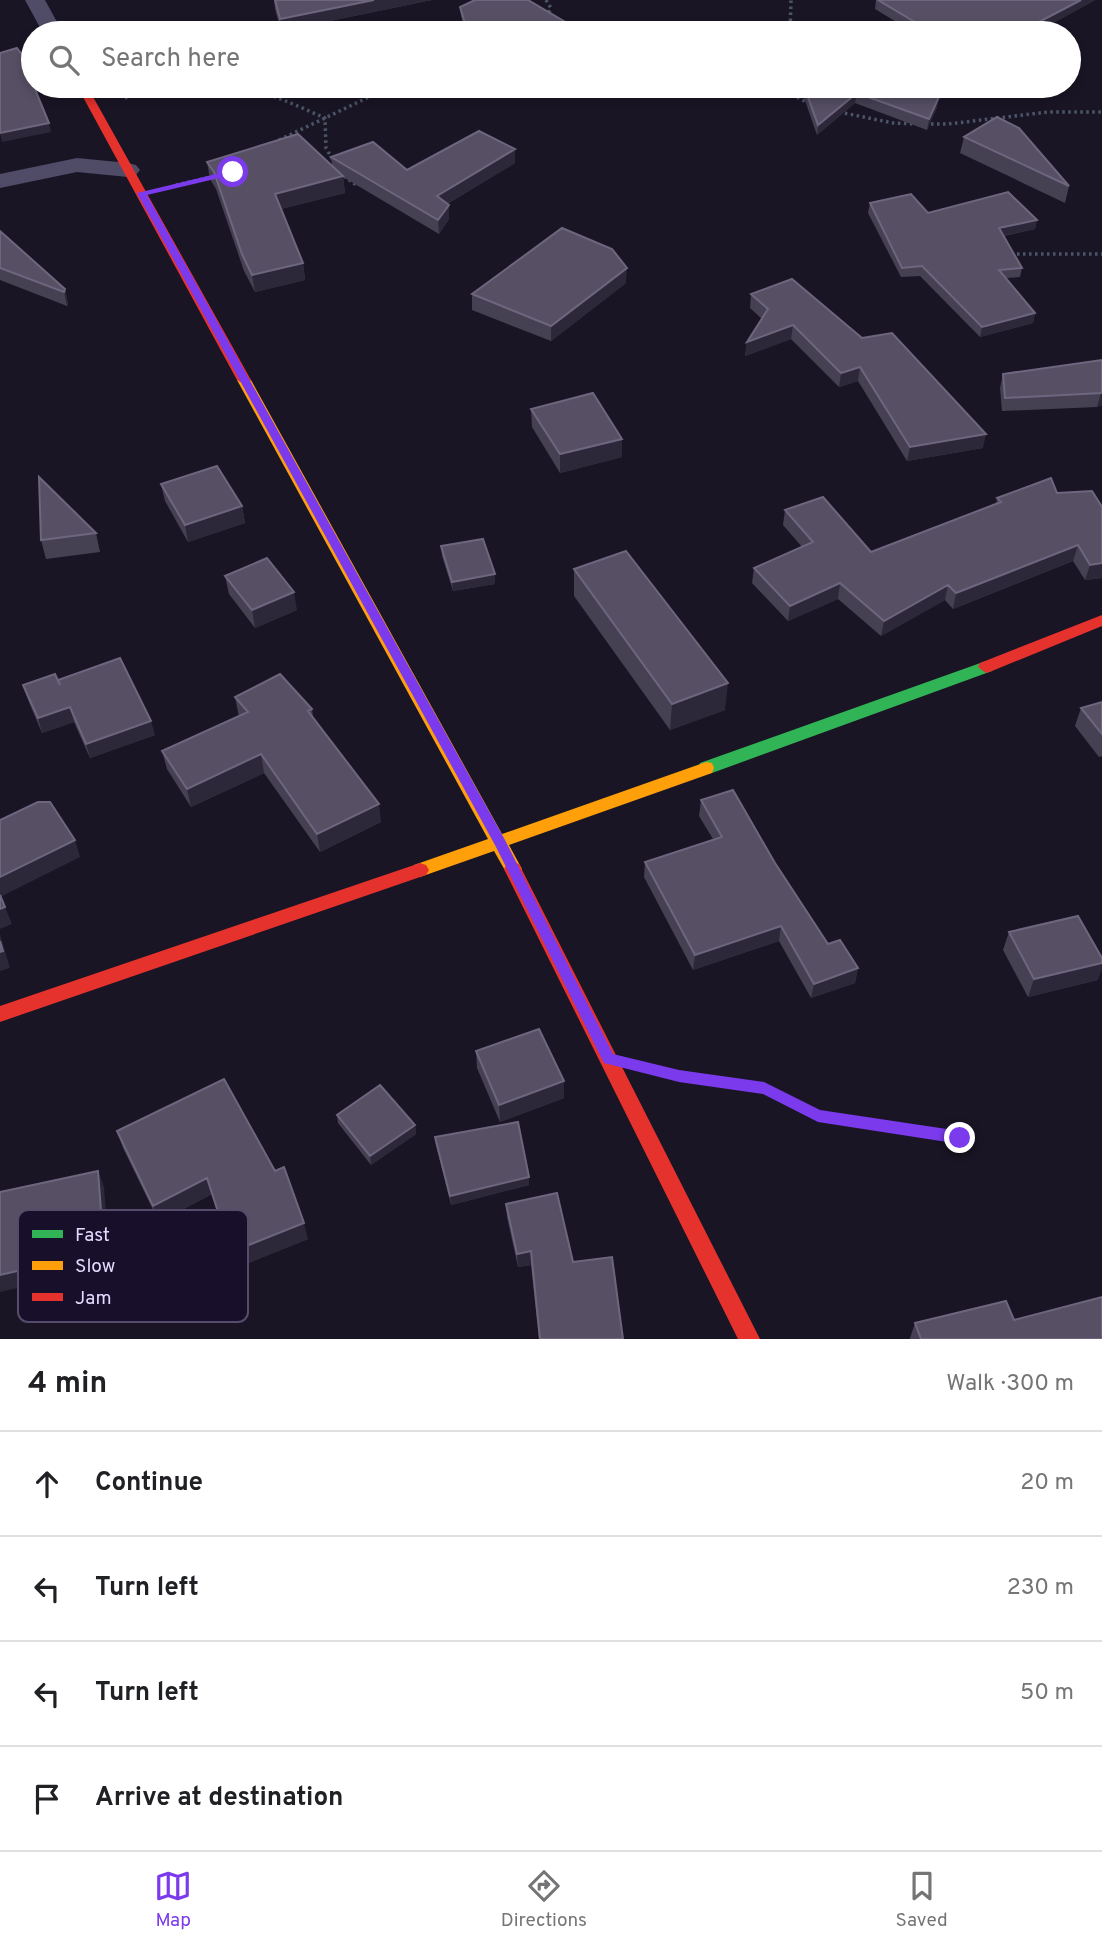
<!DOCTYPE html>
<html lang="en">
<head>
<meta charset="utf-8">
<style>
  body { margin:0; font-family:Overpass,sans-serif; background:#f6f6f6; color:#202124 }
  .stop { position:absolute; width:21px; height:21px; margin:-16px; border:5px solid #7c3aed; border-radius:50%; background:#fff }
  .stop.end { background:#7c3aed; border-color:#fff; box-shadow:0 2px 7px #0008 }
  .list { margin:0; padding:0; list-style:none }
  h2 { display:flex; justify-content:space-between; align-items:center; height:91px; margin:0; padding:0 28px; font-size:30px }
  h2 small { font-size:23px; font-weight:400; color:#757577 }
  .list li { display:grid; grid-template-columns:46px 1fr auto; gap:21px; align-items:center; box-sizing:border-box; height:105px; padding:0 28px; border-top:2px solid #e0e0e0 }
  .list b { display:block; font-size:26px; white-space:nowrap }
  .list em { font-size:23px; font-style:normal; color:#757577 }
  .icon { flex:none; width:38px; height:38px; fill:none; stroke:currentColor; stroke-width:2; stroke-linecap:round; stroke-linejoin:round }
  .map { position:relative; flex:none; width:1102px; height:1339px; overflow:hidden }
  .search { position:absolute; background:#fff; box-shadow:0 4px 10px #0003; left:21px; right:21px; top:21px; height:77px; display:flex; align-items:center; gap:18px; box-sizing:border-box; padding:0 24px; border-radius:38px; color:#757577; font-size:26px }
  .sheet { height:511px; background:#fff }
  nav { display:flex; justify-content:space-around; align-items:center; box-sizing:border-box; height:98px; border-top:2px solid #e0e0e0; background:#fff; font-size:19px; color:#757577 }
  nav a { display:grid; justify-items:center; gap:4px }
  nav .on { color:#7c3aed }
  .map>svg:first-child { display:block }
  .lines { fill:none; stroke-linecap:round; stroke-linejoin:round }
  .path-far1 { stroke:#4a5667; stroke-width:3.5; stroke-dasharray:2.5 3.5; stroke-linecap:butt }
  .path { stroke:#4a5667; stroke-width:5; stroke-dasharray:4.5 6; stroke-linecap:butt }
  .street { fill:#504b66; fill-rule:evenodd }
  .fast { fill:#30b455; fill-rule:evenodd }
  .slow { fill:#ff9f0a; fill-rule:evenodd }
  .jam { fill:#e5322d; fill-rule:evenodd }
  .wall { fill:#464053 }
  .shaded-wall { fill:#2d2839 }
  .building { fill:#575065; stroke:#6d667e; stroke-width:2 }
  .route { fill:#7c3aed }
  .key { fill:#180f2b; stroke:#554c6b; stroke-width:2 }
  .key-label { font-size:19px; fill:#e3daff }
</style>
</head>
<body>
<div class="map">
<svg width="1102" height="1339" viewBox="0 0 1102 1339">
  <rect width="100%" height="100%" fill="#1a1525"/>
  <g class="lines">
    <!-- path-far1 -->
    <path class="path-far1" d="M546 0 551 8 546 18
      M790 33 791 0
      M629 86H690
      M776 86 810 104
      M125 98C167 87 233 85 275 97 292 103 309 111 325 118L326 148 333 160
      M839 112 893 123 916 124
      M925 124H948L1048 112H1102
      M279 140 392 86
      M344 176 356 185
      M176 185 215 176
      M1011 254H1102"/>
    <!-- path -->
    <path class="path" d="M664 1072 764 1088 818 1116 960 1138"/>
    <!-- street -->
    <path class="street" d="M25 0H45L63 33H43Z
      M77 158 128 163 136 165 140 170 136 175 128 177 77 172 0 188V174Z"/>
    <!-- fast -->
    <path class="fast" d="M986 661 994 667 992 671 712 773H700L698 768 700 763Z"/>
    <!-- slow -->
    <path class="slow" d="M244 376 251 380 502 834 706 762 712 763 714 768 712 773 509 845 522 869 519 874 513 876 507 874 494 851 420 877 414 875 411 870 414 865 488 839 237 380Z"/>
    <!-- jam -->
    <path class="jam" d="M77 86H87L251 380 249 383 244 384 237 380Z
      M1102 615V626L992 671 986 673 978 667 980 663Z
      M513 862 519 864 760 1339H738L504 869 507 864Z
      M420 863 426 865 429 870 426 875 0 1022V1006Z"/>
  </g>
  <!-- wall -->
  <path class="wall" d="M274 0H432L281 31 275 9Z
    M473 0H528L577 33H466L461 16 460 7 473 2Z
    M876 0H1095L1035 33H900L901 27 903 26 875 9Z
    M800 86H980L938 98 937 107 927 130 855 103 817 135Z
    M964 137 1069 186 1065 203 960 153Z
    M331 157 407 170 515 163 447 204 449 205V219L439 234 343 177 345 193 281 209 303 263 305 280 255 292 244 271 216 189 210 179 207 162 332 165Z
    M870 203 928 213 1037 220 1035 229 1004 236 1022 268 1020 277 1006 278 1035 313 1033 323 980 337 920 276 901 277 868 213Z
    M0 231 65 289 68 304 67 306 0 280Z
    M626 283 551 341 472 310V294Z
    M751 294 983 448 907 461 858 381 839 387 791 339 745 356 747 342 762 319 750 308Z
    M1102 360V405L1097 407 1002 411 1000 388 1003 374Z
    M531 409 622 457 560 473 532 427Z
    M161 484 242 506 245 523 188 542 165 501Z
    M1057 493 1102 507V578L1085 580 1073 561 953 609 945 600 881 636 838 599 788 621 752 583 754 568 802 547 783 525 785 510 871 552 996 505 997 498Z
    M96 533 100 552 46 559 41 540Z
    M441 546 495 574V584L453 591 442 556Z
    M574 569 725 710 670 730 574 596Z
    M225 576 297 610 255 628 229 594Z
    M58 681 155 735 90 758 74 722 42 733 28 700 23 685Z
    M235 697 312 709 313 717 381 822 320 852 264 773 191 807 167 769 162 751 239 717Z
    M1102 702V756L1099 757 1075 726 1081 708Z
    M701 800 775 863 828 944 858 968 855 983 811 998 779 941 693 970 644 877 645 862 713 839 699 816Z
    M1009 932 1098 980 1028 997 1003 950Z
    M476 1051 564 1081V1098L500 1122 477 1068Z
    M337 1115 415 1125 416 1134 371 1165 338 1123Z
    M117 1131 308 1239 236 1268 212 1194 159 1222 123 1148Z
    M435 1137 529 1177V1185L451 1205 436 1145Z
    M506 1204 573 1262 623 1339H539L531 1265 518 1267 507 1217Z
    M1014 1320 1102 1339H910V1338L915 1323Z"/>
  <!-- shaded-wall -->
  <path class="shaded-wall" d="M374 0H432L281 31 280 19Z
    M1081 0H1095L1035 33H1014Z
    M577 29V33H562Z
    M33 81V86H42L43 88 34 91 32 82Z
    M948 86H980L938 98 937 107 927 130 929 119 928 92Z
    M857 93 855 103 817 135 818 125Z
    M49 123 51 132 2 142 0 133Z
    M515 149V163L438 209 437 196Z
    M343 176 345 193 277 210 275 194Z
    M449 205V219L439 234 438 220Z
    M1037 220 1035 229 997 237 999 228Z
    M303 263 305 280 255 292 252 275Z
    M627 268 626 283 551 341V326Z
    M65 289 68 304 67 306 64 292Z
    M1035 313 1033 323 980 337 982 327Z
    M793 325 791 339 745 356 747 342Z
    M860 367 858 381 839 387 841 373Z
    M1101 393H1102V405L1097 407Z
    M986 434 983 448 907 461 910 447Z
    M622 439V457L560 473V454Z
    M242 506 245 523 188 542 185 525Z
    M1078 545 1073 561 953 609 956 593Z
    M1102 563V578L1085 580 1090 565Z
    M495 574V584L453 591 452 582Z
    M840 583 838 599 788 621 790 606Z
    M948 585 945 600 881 636 884 621Z
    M294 592 297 610 255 628 252 610Z
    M728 683 725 710 670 730 672 704Z
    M70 707 74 722 42 733 38 718Z
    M151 721 155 735 90 758 86 744Z
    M261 754 264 773 191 807 187 789Z
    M379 804 381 822 320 852 317 834Z
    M75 840 80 857 0 897V877Z
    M5 907 12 924 0 929V909Z
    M781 926 779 941 693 970 695 955Z
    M0 934 10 968 0 971Z
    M1102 963V969L1098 980 1028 997 1034 979Z
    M858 968 855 983 811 998 814 984Z
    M564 1081V1098L500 1122 499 1105Z
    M415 1125 416 1134 371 1165 370 1156Z
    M98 1171 104 1187 110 1267 0 1292V1275Z
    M529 1177V1185L451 1205 450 1196Z
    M207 1178 212 1194 159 1222 153 1206Z
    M304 1223 308 1239 236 1268 231 1252Z
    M531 1251V1265L518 1267 517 1254Z"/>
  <!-- building -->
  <path class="building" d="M275 0H374L280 19Z
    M475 0H528L577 29 562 33H468L460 7Z
    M878 0H1081L1037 23 1014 33H901L905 32 901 27 913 21Z
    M17 48 33 69V81L32 82 49 123 0 133V53Z
    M804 86H948L928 92 939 97 929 119 857 93 818 125Z
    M997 117 1019 128 1069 186 964 137Z
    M479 131 515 149 437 196 449 205 438 220 331 157 373 142 407 170Z
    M298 134 343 176 275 194 303 263 252 275 242 254 214 172 207 162Z
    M1008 192 1037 220 999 228 1022 268 999 270 1035 313 982 327 922 266 902 268 870 203 911 194 928 213Z
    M562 228 612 249 627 268 551 326 472 294Z
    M0 231 65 289 64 292 0 268Z
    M792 279 862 338 892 333 986 434 910 447 860 367 841 373 793 325 747 342 768 309 751 294Z
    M1102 360V393L1005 398 1003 374Z
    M593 393 622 439 560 454 531 409Z
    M217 466 242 506 185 525 161 484Z
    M39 477 96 533 41 540Z
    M1051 478 1057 493 1092 491 1102 507V563L1090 565 1078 545 956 593 948 585 884 621 840 583 790 606 754 568 813 542 785 510 823 497 871 552 1001 502 997 498Z
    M483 539 495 574 452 582 441 546Z
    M626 551 728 683 672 704 574 569Z
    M267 558 294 592 252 610 225 576Z
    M120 658 151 721 86 744 70 707 38 718 23 685 55 674 60 685 58 680Z
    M280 674 312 709 308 711 379 804 317 834 261 754 187 789 162 751 248 712 235 697Z
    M1102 702V734L1081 708Z
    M733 790 775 863 828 944 840 940 858 968 814 984 781 926 695 955 645 862 722 837 701 800Z
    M38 802H50L75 840 0 877V820Z
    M0 895 5 907 0 909Z
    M1078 916 1102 958V963L1034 979 1009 932Z
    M0 941 3 951 0 952Z
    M539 1029 564 1081 499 1105 476 1051Z
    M224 1079 275 1171 284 1167 304 1223 231 1252 207 1178 153 1206 117 1131Z
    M380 1085 415 1125 370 1156 337 1115Z
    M518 1122 529 1177 450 1196 435 1137Z
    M98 1171 104 1251 0 1275V1192Z
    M557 1193 573 1262 612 1257 623 1339H540L531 1251 517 1254 506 1204Z
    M1102 1297V1339H921L915 1323 1006 1301 1014 1320Z"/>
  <!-- route -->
  <path class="route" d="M233 170 236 174 147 195 505 840 613 1054 679 1070 764 1082 820 1110 960 1131 965 1133V1142L960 1144 818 1122 763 1094 679 1082 604 1063 495 845 137 193Z"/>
  <!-- legend -->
  <rect x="18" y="1210" width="230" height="112" rx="10" class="key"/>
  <rect x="32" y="1230" width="31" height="8" fill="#30b455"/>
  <rect x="32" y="1261" width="31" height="9" fill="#ff9f0a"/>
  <rect x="32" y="1293" width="31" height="8" fill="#e5322d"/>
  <g class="key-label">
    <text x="75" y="1241">Fast</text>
    <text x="75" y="1272">Slow</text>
    <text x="75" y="1304">Jam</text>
  </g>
</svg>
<div class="stop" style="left:233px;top:172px"></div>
<div class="stop end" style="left:960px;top:1138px"></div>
<div class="search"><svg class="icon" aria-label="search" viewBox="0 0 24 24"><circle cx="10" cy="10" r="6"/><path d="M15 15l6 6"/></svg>Search here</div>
</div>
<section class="sheet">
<h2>4 min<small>Walk · 300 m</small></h2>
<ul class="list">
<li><svg class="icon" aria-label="ahead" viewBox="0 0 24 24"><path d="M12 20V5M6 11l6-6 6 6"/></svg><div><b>Continue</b></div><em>20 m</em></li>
<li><svg class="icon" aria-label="left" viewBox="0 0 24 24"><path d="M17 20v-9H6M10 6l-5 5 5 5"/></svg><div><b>Turn left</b></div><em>230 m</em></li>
<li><svg class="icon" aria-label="left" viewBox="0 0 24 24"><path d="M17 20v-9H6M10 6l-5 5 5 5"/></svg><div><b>Turn left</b></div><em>50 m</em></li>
<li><svg class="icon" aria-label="arrive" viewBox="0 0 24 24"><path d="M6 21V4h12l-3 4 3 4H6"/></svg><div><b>Arrive at destination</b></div></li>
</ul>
</section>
<nav>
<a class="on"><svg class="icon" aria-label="map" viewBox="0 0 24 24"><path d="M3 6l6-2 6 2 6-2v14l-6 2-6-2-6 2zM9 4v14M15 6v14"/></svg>Map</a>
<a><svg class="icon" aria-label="directions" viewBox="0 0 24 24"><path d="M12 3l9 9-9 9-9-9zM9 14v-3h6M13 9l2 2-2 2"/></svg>Directions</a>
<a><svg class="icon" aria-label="saved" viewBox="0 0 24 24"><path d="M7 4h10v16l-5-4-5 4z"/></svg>Saved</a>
</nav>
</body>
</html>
